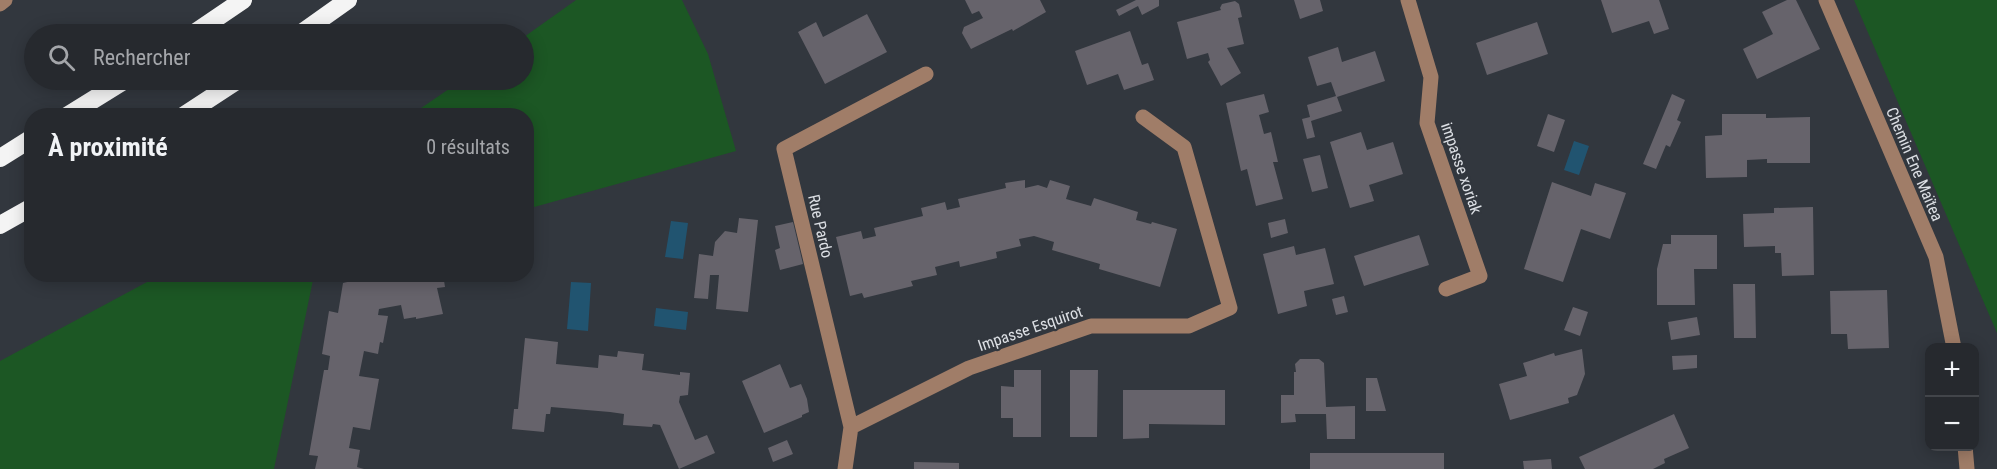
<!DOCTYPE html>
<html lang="fr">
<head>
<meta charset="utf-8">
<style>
  body { margin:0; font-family:"Roboto Condensed",sans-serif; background:#2e3136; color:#f1f3f6 }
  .controls { position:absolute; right:18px; bottom:18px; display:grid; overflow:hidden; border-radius:12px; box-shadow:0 3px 15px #0003 }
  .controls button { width:54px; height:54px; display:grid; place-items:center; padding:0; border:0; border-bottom:2px solid #42454a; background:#26292e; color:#f1f3f6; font:30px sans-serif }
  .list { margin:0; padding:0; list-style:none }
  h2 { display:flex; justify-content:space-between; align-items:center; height:78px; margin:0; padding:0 24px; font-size:26px }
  h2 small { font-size:20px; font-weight:400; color:#a4a6aa }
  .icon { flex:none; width:33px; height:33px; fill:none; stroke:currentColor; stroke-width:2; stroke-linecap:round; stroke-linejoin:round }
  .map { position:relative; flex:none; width:1997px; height:469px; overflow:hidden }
  .search { position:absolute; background:#26292e; box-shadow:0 3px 15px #0003; left:24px; top:24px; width:510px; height:66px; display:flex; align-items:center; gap:15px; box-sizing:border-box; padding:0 21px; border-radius:33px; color:#a4a6aa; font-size:22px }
  .panel { position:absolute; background:#26292e; box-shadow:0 3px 15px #0003; left:24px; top:108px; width:510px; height:174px; border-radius:24px }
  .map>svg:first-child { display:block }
  .green { fill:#1c5724 }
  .water { fill:#215470 }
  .building { fill:#66636b }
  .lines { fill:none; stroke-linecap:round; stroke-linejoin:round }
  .minor { stroke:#a07d68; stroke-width:15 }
  .highway { stroke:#f4f4f4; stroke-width:18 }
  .labels { text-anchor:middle; stroke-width:4.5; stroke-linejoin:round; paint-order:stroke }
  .street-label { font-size:16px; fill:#dde0e5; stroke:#32373e }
</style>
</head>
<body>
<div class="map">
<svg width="1997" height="469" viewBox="0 0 1997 469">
  <rect width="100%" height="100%" fill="#32373e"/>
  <!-- green -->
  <path class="green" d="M576 0H682L708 54 736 151 527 209 526 116 411 115 462 80H524V37Z
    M1854 0H1997V333Z
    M162 274 314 275 274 469H0V361Z"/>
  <!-- water -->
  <path class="water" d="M1574 141 1589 146 1579 175 1564 170Z
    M671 221 688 223 683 259 665 257Z
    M571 282 591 283 588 331 567 329Z
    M656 308 688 312 686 330 654 326Z"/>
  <!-- building -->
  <path class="building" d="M965 0H1040L1046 12 1013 31 1012 29 971 49 962 33 964 27 983 18 979 11 972 14Z
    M1136 0H1159V6L1142 15 1138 6 1119 16 1116 10Z
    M1294 0H1320L1323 11 1300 19Z
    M1601 0H1659L1669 29 1654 34 1649 21 1612 33Z
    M1787 0H1796L1820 49 1757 79 1743 49 1773 34 1762 12Z
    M1235 1 1239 4 1242 17 1238 18 1244 44 1227 48 1241 73 1221 86 1208 62 1210 60 1208 53 1187 59 1177 22 1221 10 1220 8 1222 4Z
    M867 14 887 52 825 84 798 32 816 22 823 37Z
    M1537 22 1548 54 1487 75 1476 43Z
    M1130 31 1142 65 1148 63 1154 80 1124 90 1118 74 1087 85 1075 51Z
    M1338 47 1342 62 1375 51 1385 81 1337 97 1342 111 1311 121 1315 137 1307 139 1302 119 1310 117 1307 105 1336 96 1331 82 1317 86 1308 57Z
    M1264 94 1269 112 1259 115 1264 134 1271 132 1278 162H1273L1283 199 1256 206 1247 169 1241 171 1226 103Z
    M1672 94 1685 100 1677 120 1681 122 1670 147 1666 145 1656 169 1643 164Z
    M1548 114 1565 120 1554 152 1537 146Z
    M1722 114H1766V118L1810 117V163H1767V159L1747 160V177L1706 178 1705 136 1722 135Z
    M1361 132 1367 150 1393 142 1403 174 1369 185 1374 201 1350 208 1330 142Z
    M1320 155 1328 188 1312 192 1303 159Z
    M1025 180V188L1038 185 1047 188 1050 180 1070 186 1066 199 1091 206 1094 198 1138 212 1136 220 1151 224 1152 222 1177 229 1160 287 1099 269 1100 264 1052 250 1054 242 1034 236 1019 239 1021 246 996 252 997 258 960 267 959 261 935 267 937 275 911 281 913 286 864 298 862 293 850 296 836 237 861 231 863 239 876 236 874 228 923 216 921 208 945 202 947 210 960 207 958 199 1006 188 1005 183Z
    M1552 182 1591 196 1595 183 1626 193 1610 239 1581 229 1563 282 1524 269Z
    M1813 207 1814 275 1782 276 1781 253H1775V246L1744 247 1743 214 1774 213V208Z
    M739 218 758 220 748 312 716 309 719 275H710L708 299 694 298 699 254 713 256 715 242 725 231 737 233Z
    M1285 219 1288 233 1271 238 1268 223Z
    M793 222 803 264 780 270 775 250 780 248 775 226Z
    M1419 235 1429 265 1364 286 1354 256Z
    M1671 235H1717V269H1694L1695 305H1657V269L1663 244H1671Z
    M1294 246 1296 255 1325 248 1334 284 1304 291 1307 306 1278 314 1263 254Z
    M381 274H443L445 287 437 288 443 314 416 319V317L404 319 401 305 379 309 378 315 388 316 383 343 380 342 378 354 364 351 359 376 379 379 370 430 353 427 349 448 360 450 357 467 364 469H315L318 456 309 455 324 370H328L330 356 322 354 329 311 338 313 343 283Z
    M1733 284H1755L1756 338H1734Z
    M1887 290 1889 348 1848 349 1847 334H1831L1830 291Z
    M1344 296 1348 312 1336 315 1332 299Z
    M1573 307 1588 312 1580 336 1564 330Z
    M1697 317 1700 335 1671 340 1668 322Z
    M525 338 558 342 556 364 598 368 599 355 617 357 618 351 644 354 642 370 680 375V372L690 373 688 395 680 396 679 402 695 440 707 435 715 453 679 469 660 425 653 424 652 427 623 425 624 414 610 412 551 407 550 414H546L544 432 512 429 514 409H518Z
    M1582 349 1585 374 1577 395 1568 398 1569 403 1510 420 1499 384 1527 376 1523 363 1554 353 1555 356Z
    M1697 355V368L1673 370 1672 356Z
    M1300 359H1319L1324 363 1326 407 1355 406V439H1327L1326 414H1295L1296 422 1281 423V395H1294V372H1296L1295 364Z
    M780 364 790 388 801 384 807 399 809 412 802 415V417L764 433 742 381Z
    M1014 370H1041V437H1013V418H1001V386L1014 387Z
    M1070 370H1098L1097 437H1070Z
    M1366 378H1377L1386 411H1366Z
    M1123 390H1225V425L1149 424V438L1123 439Z
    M1674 414 1689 448 1664 459 1665 463 1653 469H1585L1579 457Z
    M787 440 793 454 773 462 768 448Z
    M1310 453H1444V469H1310Z
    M1551 459 1552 469H1524L1523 461Z
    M914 462 959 463V469H914Z"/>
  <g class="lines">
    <!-- minor -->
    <path class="minor" d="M1408 0 1431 77 1427 123 1480 276 1446 289
      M1826 0 1936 257 1954 348
      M0 4 5 0
      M851 427 969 368 1091 326H1189L1230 308 1184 147 1143 117
      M1965 446 1967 469
      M845 469 851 427 784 149 926 74"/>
    <!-- highway -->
    <path class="highway" d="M193 34 243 0
      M300 34 348 0
      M67 116 125 80
      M183 116 238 80
      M0 158 32 138
      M0 225 32 207"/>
  </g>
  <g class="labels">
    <!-- street labels -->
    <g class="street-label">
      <text transform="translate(1915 164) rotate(67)" y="6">Chemin Ene Maïtea</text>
      <text transform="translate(1462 168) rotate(71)" y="6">impasse xoriak</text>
      <text transform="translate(821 226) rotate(77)" y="6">Rue Pardo</text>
      <text transform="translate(1030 328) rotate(-19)" y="6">Impasse Esquirot</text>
    </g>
  </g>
</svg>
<div class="controls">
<button>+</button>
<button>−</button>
</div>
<div class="search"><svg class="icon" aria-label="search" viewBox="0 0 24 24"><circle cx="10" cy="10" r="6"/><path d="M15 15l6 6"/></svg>Rechercher</div>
<section class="panel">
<h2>À proximité<small>0 résultats</small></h2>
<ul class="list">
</ul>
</section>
</div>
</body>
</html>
